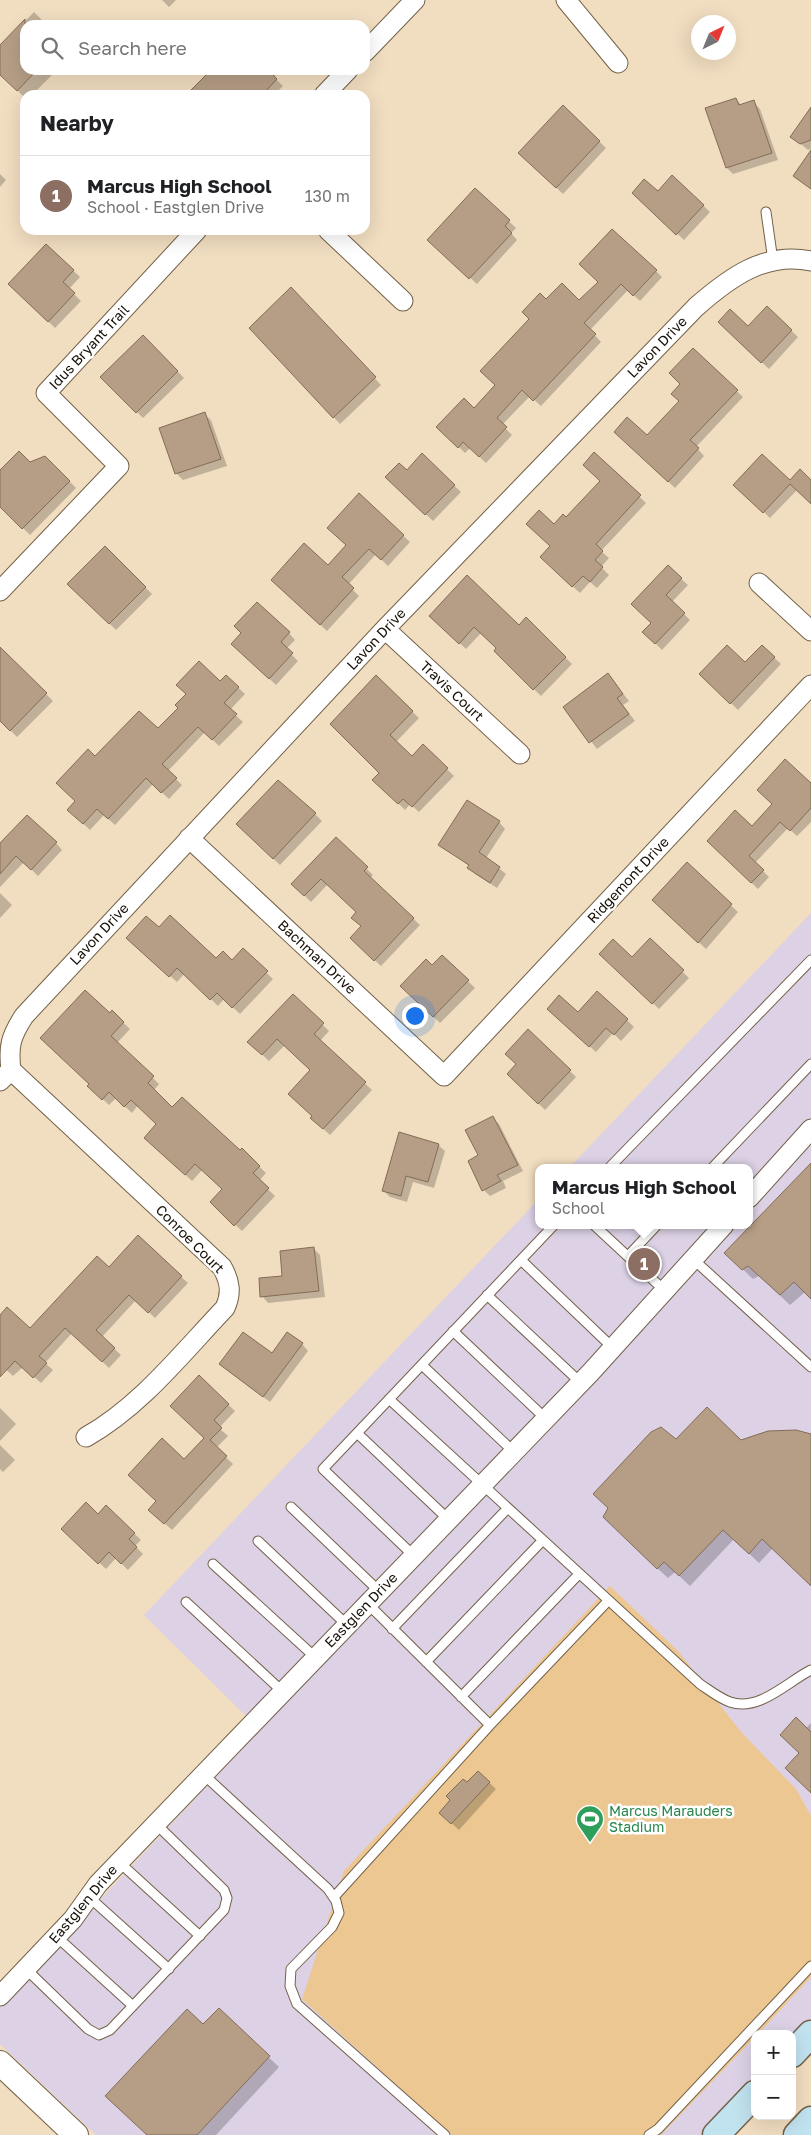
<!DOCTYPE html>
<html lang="en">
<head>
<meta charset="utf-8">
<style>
  body { margin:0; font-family:"Golos Text",sans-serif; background:#f6f6f6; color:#202124 }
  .controls { position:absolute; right:15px; bottom:15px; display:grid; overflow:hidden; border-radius:10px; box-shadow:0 5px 20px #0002 }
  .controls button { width:45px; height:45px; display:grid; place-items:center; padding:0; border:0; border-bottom:1px solid #e0e0e0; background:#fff; color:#202124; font:25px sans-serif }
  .compass { position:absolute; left:691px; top:15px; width:45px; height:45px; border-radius:50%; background:#fff; box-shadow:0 5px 20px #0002; rotate:43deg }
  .you { position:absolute; left:414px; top:1015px; width:18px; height:18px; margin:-12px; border:4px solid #fff; border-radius:50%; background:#1a73e8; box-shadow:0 0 0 8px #1a73e833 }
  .badge { display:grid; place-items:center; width:32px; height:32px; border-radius:50%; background:#0b8043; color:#fff; font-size:16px; font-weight:700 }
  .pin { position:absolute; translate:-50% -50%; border:2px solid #fff; box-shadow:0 1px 5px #0006 }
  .popup { position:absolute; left:535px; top:1164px; width:218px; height:65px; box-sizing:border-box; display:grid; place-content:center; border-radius:10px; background:#fff; filter:drop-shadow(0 1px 4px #0005); font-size:16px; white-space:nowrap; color:#757577 }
  .popup b { font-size:19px; color:#202124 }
  .popup::after { content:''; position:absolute; left:50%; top:100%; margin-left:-10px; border:10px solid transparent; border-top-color:#fff }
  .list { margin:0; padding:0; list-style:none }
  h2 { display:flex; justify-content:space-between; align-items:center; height:65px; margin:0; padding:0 20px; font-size:21px }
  h2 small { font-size:16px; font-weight:400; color:#757577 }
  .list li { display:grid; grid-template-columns:32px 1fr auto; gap:15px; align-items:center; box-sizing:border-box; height:80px; padding:0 20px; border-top:1px solid #e0e0e0 }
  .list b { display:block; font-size:19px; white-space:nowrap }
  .list p { margin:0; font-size:16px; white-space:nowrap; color:#757577 }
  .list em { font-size:16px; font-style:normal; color:#757577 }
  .icon { flex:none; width:28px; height:28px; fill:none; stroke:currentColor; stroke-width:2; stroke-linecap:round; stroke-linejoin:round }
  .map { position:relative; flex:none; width:811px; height:2135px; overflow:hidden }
  .search { position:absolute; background:#fff; box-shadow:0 5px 20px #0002; left:20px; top:20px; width:350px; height:55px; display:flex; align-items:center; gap:12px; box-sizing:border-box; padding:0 18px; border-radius:15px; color:#757577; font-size:19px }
  .panel { position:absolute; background:#fff; box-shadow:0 5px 20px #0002; left:20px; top:90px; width:350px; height:145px; border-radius:15px }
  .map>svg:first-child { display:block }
  .education { fill:#dcd1e5 }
  .green { fill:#edc792 }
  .shadow { fill:#0003 }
  .building { fill:#b69e86; stroke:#836c56 }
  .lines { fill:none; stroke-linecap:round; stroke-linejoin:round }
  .service-casing { stroke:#736148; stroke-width:11 }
  .minor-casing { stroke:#736148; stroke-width:21 }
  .tertiary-casing { stroke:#736148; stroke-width:26 }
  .secondary-casing { stroke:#736148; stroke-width:29 }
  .service { stroke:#fff; stroke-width:9 }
  .minor { stroke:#fff; stroke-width:19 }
  .tertiary { stroke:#fff; stroke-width:24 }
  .secondary { stroke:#c1e2ef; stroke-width:26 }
  .labels { text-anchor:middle; stroke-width:5; stroke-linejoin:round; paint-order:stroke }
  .street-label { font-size:14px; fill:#160f06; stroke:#fff }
  .leisure-label { font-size:14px; fill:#27864d; stroke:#fff; text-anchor:start }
</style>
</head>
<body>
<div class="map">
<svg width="811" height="2135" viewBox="0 0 811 2135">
  <rect width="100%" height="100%" fill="#f1ddc0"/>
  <!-- education -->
  <path class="education" d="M811 913V2019L792 2038V2034H755V2078L701 2135H96L0 2044V2006L260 1730 144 1615 539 1199V1225H749V1168H569Z"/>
  <!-- green -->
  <path class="green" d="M610 1586 678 1651 741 1732 796 1789 811 1816V1977L758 2034H755V2037L661 2135H452L302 1999 344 1871Z"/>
  <!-- shadow -->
  <path class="shadow" d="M162 0H176L169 7Z
    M34 12 47 25H25V70H57L32 95H25V98L0 73V47Z
    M213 70H281L274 77 283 86 274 95H188Z
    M736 99 742 106 753 102 760 109 778 160 733 174 727 168 707 109Z
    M563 107 606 148 563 194 520 153Z
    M811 121V149L808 150 791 136Z
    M0 174 6 180 0 187Z
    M673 177 710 212 684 240 640 199 658 193Z
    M475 190 516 228 511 233 517 240 477 284 435 246Z
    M46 245 80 277 69 289 81 301 55 328 10 284Z
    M656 271 662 277 640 301 628 290 590 330 601 342 541 406 530 396 502 425 512 435 486 463 470 448 465 453 438 427 474 410 497 385 546 301 579 302 599 282Z
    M298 295 381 385 340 424 250 328Z
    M767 308 798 337 769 369 726 329 748 328Z
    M143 336 184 378 143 418 102 377Z
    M693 350 743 397 696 447 704 456 675 488 622 438 647 437 680 401 682 384Z
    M204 414 211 420 227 466 183 480 177 474 161 428Z
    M594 454 646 503 601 551 609 558 601 567 609 575 597 588 590 582 580 593 548 564 554 525 566 518 601 481Z
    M422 455 461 492 433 521 387 477 407 471Z
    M45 457 76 488 30 535 0 505V471L30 464Z
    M790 481H811V503L797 490 770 518 742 491Z
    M359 495 410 542 388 566 376 554 348 585 359 596 327 631 279 587 328 566 347 546Z
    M105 548 152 594 116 630 69 584Z
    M668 567 688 585 672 602 690 620 662 650 644 632 652 623Z
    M526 619 572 664 541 696 495 651 498 648 481 633 466 649 437 622 519 626Z
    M289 633 295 640 286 649 298 661 276 685 239 650Z
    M762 646 781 664 738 710 701 674 745 664Z
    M6 654 53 701 17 737 0 720V661Z
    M608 675 629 701 623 705 635 721 597 749 564 707Z
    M226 676 245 694 230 710 243 722 219 746 205 732 168 771 182 785 169 799 153 784 115 825 104 815 90 830 75 816 76 801 95 758 158 730Z
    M376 677 419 718 396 742 412 758 423 746 454 776 419 812 410 804 405 810 374 780 380 773Z
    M811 785V822L797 836 788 828 755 863 769 877 758 889 715 848 752 828Z
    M305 804 322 821 280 865 244 831Z
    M499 822 505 829 486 858 506 874 497 888 475 874 469 866 440 844Z
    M336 839 373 875 370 878 420 925 381 966 351 938 362 927 358 912 328 884 311 902 293 884Z
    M56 843 62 850 38 876 24 862 0 887V845Z
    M687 864 738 912 706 949 660 906Z
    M0 893 12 905 0 918Z
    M159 929 216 959 232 962 243 950 273 979 240 1014 224 999 218 1006 185 973 177 982 134 945Z
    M650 940 689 978 659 1009 601 954 632 959Z
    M442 956 475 988 440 1023 402 986 432 966Z
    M293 996 329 1031 320 1041 372 1090 330 1135 319 1125 312 1070 285 1045 269 1061 249 1042Z
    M112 1012 130 1029 117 1043 159 1084 154 1090 172 1108 240 1152 242 1150 266 1173 259 1181 275 1196 242 1231 211 1202 223 1190 202 1170 192 1181 152 1144 158 1124 138 1105 132 1113 116 1098 109 1105 89 1086Z
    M578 1014 627 1020 634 1027 621 1041 613 1033 596 1052 555 1016Z
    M529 1031 576 1077 545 1110 508 1074 518 1065Z
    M492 1117 499 1124 523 1171 503 1181 506 1188 490 1196 484 1190 479 1156Z
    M438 1145 445 1151 434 1188 413 1182 407 1202 390 1197 383 1190Z
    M811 1165V1297L805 1292 790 1305 759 1276 753 1279 726 1253Z
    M138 1237 188 1283 155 1318 136 1300 102 1337 121 1355 109 1368 72 1333 45 1363 53 1370 41 1383 23 1367 13 1376 0 1364V1316L30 1330 109 1268Z
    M314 1249 320 1255 325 1297 268 1303 262 1296Z
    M302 1344 308 1351 270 1402 227 1370Z
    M199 1377 235 1411 219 1428 228 1436 216 1448 233 1464 172 1530 150 1510 205 1438Z
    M0 1408 16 1424 0 1441Z
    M811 1436V1584L773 1548 759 1563 734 1539 690 1586 675 1572 668 1578 644 1556 676 1441H741Z
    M0 1445 15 1460 3 1472 0 1469Z
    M106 1506 141 1540 135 1546 143 1554 128 1570 116 1558 106 1569 69 1535 98 1515Z
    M811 1723V1792L800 1754 806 1728Z
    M478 1772 496 1789 459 1830 440 1813Z
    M219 2010 279 2067 216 2135H148L203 2026Z"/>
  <!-- building -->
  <path class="building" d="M25 19V70H37L17 91 0 75V45Z
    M211 70H268L277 79 262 95H186Z
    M736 98 739 105 754 100 772 153 726 168 705 108Z
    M563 105 600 141 556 188 518 153Z
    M811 107V140L800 144 790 137Z
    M811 150V189L793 176Z
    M672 175 704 205 676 235 632 193 644 179 658 191Z
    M475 188 510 220 505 226 512 233 469 279 427 240Z
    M612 229 657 270 633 296 621 284 584 323 596 334 533 401 522 390 497 418 507 427 479 457 463 442 458 448 436 427 464 398 474 408 495 385 480 371 529 319 522 312 540 293 546 299 562 283 579 300 598 282 579 264Z
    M46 244 74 270 63 282 75 293 48 322 8 284Z
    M291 287 376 377 333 418 249 328Z
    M767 306 792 330 761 363 718 322 730 309 748 326Z
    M143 335 178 371 136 413 100 377Z
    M693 348 738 390 690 440 699 448 668 482 614 432 627 417 647 435 679 401 671 394 680 384 669 373Z
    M205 412 221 459 175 474 159 428Z
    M19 451 30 462 45 456 70 481 22 529 0 507V470Z
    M594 452 641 495 596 544 603 551 595 560 603 567 590 582 583 576 572 587 540 557 550 546 526 524 539 510 554 524 563 514 566 517 600 481 583 465Z
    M422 453 455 485 425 515 385 477 399 463 407 470Z
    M762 454 790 480 800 469 811 480V504L790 484 763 513 733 485Z
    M359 493 404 535 381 560 369 549 342 577 354 588 320 625 271 580 304 543 328 565 346 545 327 528Z
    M105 546 146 587 109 624 67 584Z
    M668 565 682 578 666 595 685 613 655 644 642 632 651 623 631 604Z
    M467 575 519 625 526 617 566 657 533 690 494 651 496 648 474 627 459 644 429 616Z
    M257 602 290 632 281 642 293 653 269 679 231 644 241 633 234 626Z
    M727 645 745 662 762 645 775 657 730 704 699 674Z
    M0 647 47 693 10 731 0 721Z
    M199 661 220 681 226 675 239 687 224 703 237 714 212 740 198 727 162 764 177 778 161 793 146 778 108 819 97 809 83 824 67 810 75 801 56 783 88 749 95 756 139 711 158 728 178 708 175 705 186 694 176 685Z
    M608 673 623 694 617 698 629 714 589 743 563 707Z
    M376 675 413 711 390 735 412 756 423 744 448 768 412 807 403 799 398 804 372 780 379 773 330 724Z
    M785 759 811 783V808L790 831 780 822 749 856 764 870 751 883 707 841 735 810 752 826 772 804 757 790Z
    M278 780 316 813 273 859 236 824Z
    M467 800 500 821 479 852 500 867 490 883 467 868 469 865 438 845Z
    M27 815 57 842 31 870 16 856 0 874V843Z
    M336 837 368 867 364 871 414 918 374 961 350 938 361 926 351 918 356 912 321 879 304 896 291 884Z
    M687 862 732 904 698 943 652 900Z
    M170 915 216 958 223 951 232 960 243 948 268 971 232 1008 217 993 210 1000 177 968 169 977 126 938 146 916 159 927Z
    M650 938 684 970 652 1004 599 954 613 939 632 957Z
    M442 955 469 980 433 1017 400 986 426 959 432 965Z
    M85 990 110 1013 112 1010 124 1022 111 1036 154 1076 148 1083 172 1107 182 1097 240 1150 242 1148 260 1166 253 1173 269 1188 234 1226 210 1202 222 1189 195 1164 185 1175 144 1138 156 1124 131 1100 124 1107 109 1092 102 1100 87 1086 89 1084 40 1038Z
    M597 991 628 1019 614 1035 606 1028 589 1047 547 1009 559 995 578 1012Z
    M293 994 324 1023 314 1034 366 1082 323 1129 310 1118 312 1116 288 1094 310 1070 277 1039 262 1055 247 1042Z
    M528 1029 571 1070 538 1104 507 1074 516 1064 505 1054Z
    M493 1116 518 1165 497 1175 501 1181 482 1191 468 1161 478 1155 465 1130Z
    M399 1132 439 1144 428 1182 406 1176 401 1196 382 1191Z
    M811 1163V1299L794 1282 780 1295 748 1266 742 1270 724 1253Z
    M138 1235 182 1276 148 1313 129 1295 96 1330 115 1348 102 1362 65 1328 39 1356 47 1363 33 1378 15 1361 0 1377V1315L7 1307 30 1328 97 1256 109 1267Z
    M314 1247 319 1291 260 1297 259 1278 282 1276 280 1251Z
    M243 1332 272 1353 287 1332 303 1343 263 1397 219 1364Z
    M199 1375 229 1404 214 1420 222 1428 210 1440 227 1456 164 1524 148 1510 156 1501 128 1475 162 1438 184 1459 204 1438 170 1406Z
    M707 1407 741 1440 768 1431 796 1430 811 1434V1586L762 1539 749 1554 723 1530 679 1576 664 1562 657 1569 603 1517 608 1508 593 1494 651 1432 661 1427 676 1439Z
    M86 1502 98 1514 106 1505 135 1533 129 1539 137 1547 121 1564 109 1552 98 1564 61 1529Z
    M796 1717 811 1732V1793L785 1768 799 1753 780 1735Z
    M478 1771 490 1782 451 1824 439 1813 450 1800 446 1796 463 1779 467 1782Z
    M219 2008 270 2056 197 2135H147L105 2096 187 2009 203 2024Z"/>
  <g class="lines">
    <!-- service casing -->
    <g class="service-casing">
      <path id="service" d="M766 212 773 261
        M609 1168 811 960
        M712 1168 811 1064
        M594 1225 665 1291
        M628 1256 657 1225
        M693 1259 811 1367
        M521 1260 613 1348
        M487 1295 581 1383
        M453 1331 546 1419
        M422 1365 514 1452
        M389 1399 700 1684C709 1690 719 1698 730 1702 759 1712 787 1682 811 1670
        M357 1433 449 1520
        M291 1507 380 1592
        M258 1541 347 1625
        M414 1556 323 1469 554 1225
        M213 1564 316 1658
        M186 1602 283 1692
        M392 1629 507 1509
        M426 1662 542 1541
        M461 1697 579 1574
        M490 1725 608 1601
        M203 1774 328 1889 336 1901 339 1913 332 1927 291 1969 290 1986 297 2004 445 2135
        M119 1862 200 1936
        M89 1897 169 1969
        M334 1897 490 1725 368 1604
        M57 1937 133 2006
        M26 1969 88 2029 99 2035 110 2030 224 1910 227 1898 224 1890 156 1824
        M649 2135 658 2129 811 1966"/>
    </g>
    <!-- minor casing -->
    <g class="minor-casing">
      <path id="minor" d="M566 0 618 63
        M365 52 415 0
        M324 95 348 70
        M328 230 403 301
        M759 583 811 631
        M0 591 119 466 46 393 197 230
        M385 629 520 754
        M189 838 444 1076 811 685
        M11 1070 222 1267C230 1281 232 1293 225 1308 182 1353 141 1406 86 1437
        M0 1081 11 1070C8 1046 11 1036 24 1016L385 629 696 307C729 278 765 251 811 261
        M749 1198 811 1129
        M0 1996 73 1919 98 1884 591 1372 724 1225"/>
    </g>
    <!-- tertiary casing -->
    <g class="tertiary-casing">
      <path id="tertiary" d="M0 2063 76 2135"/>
    </g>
    <!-- secondary casing -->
    <g class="secondary-casing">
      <path id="secondary" d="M792 2054 811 2034
        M716 2135 755 2094
        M797 2135 811 2120"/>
    </g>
    <!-- service -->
    <use href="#service" class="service"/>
    <!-- minor -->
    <use href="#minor" class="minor"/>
    <!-- tertiary -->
    <use href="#tertiary" class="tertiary"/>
    <!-- secondary -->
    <use href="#secondary" class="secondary"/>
  </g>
  <!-- icons -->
  <defs>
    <g id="stadium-pin" transform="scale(1.4375)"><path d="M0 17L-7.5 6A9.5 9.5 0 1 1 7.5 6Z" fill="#2e9e5b" stroke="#fff"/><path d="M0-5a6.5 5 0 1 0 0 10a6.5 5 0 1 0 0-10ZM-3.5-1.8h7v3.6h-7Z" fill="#fff"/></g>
  </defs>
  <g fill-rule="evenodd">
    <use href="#stadium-pin" x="590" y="1819"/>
  </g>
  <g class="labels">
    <!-- street labels -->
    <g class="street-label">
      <text transform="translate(89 347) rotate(-47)" y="5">Idus Bryant Trail</text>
      <text transform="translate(657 347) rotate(-46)" y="5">Lavon Drive</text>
      <text transform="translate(376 639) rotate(-47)" y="5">Lavon Drive</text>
      <text transform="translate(452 691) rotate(43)" y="5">Travis Court</text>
      <text transform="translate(628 880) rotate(-47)" y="5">Ridgemont Drive</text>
      <text transform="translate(99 934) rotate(-47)" y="5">Lavon Drive</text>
      <text transform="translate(317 957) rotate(43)" y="5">Bachman Drive</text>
      <text transform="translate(190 1239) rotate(45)" y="5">Conroe Court</text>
      <text transform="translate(361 1610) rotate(-46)" y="5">Eastglen Drive</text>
      <text transform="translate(83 1904) rotate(-50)" y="5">Eastglen Drive</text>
    </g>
    <!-- leisure labels -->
    <g class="leisure-label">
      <text x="609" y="1816">Marcus Marauders<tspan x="609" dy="16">Stadium</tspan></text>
    </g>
  </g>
</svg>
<div class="controls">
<button>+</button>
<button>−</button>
</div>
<svg class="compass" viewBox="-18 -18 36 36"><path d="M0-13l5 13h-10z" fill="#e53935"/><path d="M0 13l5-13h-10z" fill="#757577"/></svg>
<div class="you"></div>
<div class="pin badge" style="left:644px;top:1264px;background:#8d6e63">1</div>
<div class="popup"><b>Marcus High School</b>School</div>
<div class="search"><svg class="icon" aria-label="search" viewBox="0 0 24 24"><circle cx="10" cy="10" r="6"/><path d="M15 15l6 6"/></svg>Search here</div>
<section class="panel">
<h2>Nearby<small></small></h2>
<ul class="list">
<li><span class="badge" style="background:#8d6e63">1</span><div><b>Marcus High School</b><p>School · Eastglen Drive</p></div><em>130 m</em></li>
</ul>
</section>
</div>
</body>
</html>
